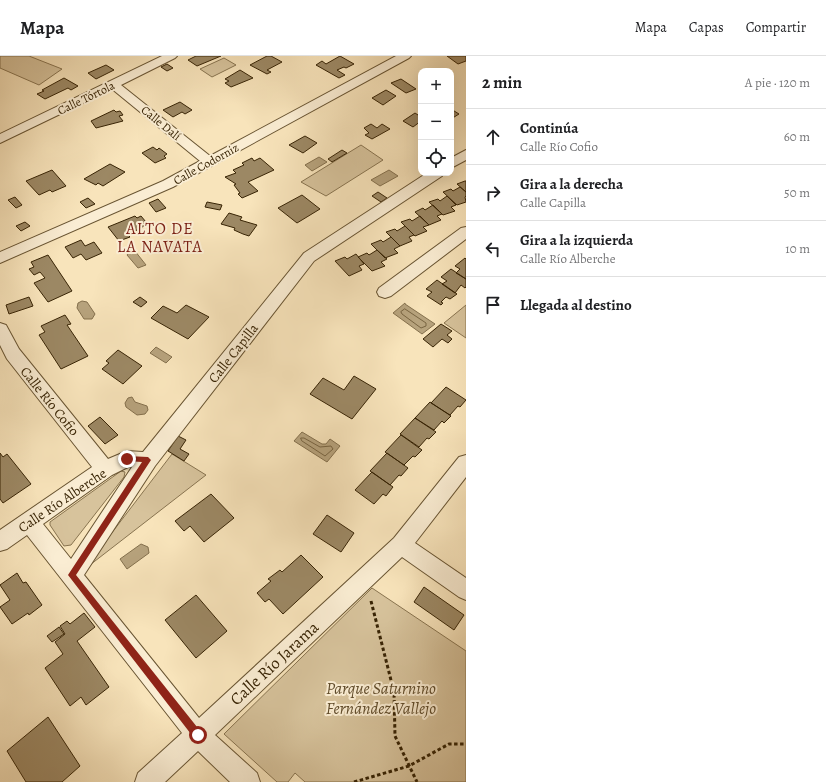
<!DOCTYPE html>
<html lang="es">
<head>
<meta charset="utf-8">
<style>
  body { margin:0; font-family:Alegreya,serif; background:#f6f6f6; color:#202124 }
  .controls { position:absolute; right:12px; top:12px; display:grid; overflow:hidden; border-radius:8px; box-shadow:0 4px 16px #0002 }
  .controls button { width:36px; height:36px; display:grid; place-items:center; padding:0; border:0; border-bottom:1px solid #e0e0e0; background:#fff; color:#202124; font:20px sans-serif }
  .stop { position:absolute; width:12px; height:12px; margin:-9px; border:3px solid #8f2418; border-radius:50%; background:#fff }
  .stop.end { background:#8f2418; border-color:#fff; box-shadow:0 1px 4px #0008 }
  .list { margin:0; padding:0; list-style:none }
  h2 { display:flex; justify-content:space-between; align-items:center; height:52px; margin:0; padding:0 16px; font-size:17px }
  h2 small { font-size:13px; font-weight:400; color:#757577 }
  .list li { display:grid; grid-template-columns:26px 1fr auto; gap:12px; align-items:center; box-sizing:border-box; height:56px; padding:0 16px; border-top:1px solid #e0e0e0 }
  .list b { display:block; font-size:15px; white-space:nowrap }
  .list p { margin:0; font-size:13px; white-space:nowrap; color:#757577 }
  .list em { font-size:13px; font-style:normal; color:#757577 }
  .icon { flex:none; width:22px; height:22px; fill:none; stroke:currentColor; stroke-width:2; stroke-linecap:round; stroke-linejoin:round }
  .map { position:relative; flex:none; width:466px; height:726px; overflow:hidden }
  header { display:flex; align-items:center; gap:24px; box-sizing:border-box; height:56px; padding:0 20px; background:#fff; border-bottom:1px solid #e0e0e0 }
  header strong { font-size:19px }
  nav { display:flex; gap:22px; margin-inline-start:auto; font-size:14px }
  main { display:flex }
  aside { flex:1; background:#fff }
  .map>svg:first-child { display:block }
  .green { fill:#d7c39c; stroke:#887450 }
  .water { fill:#b7a37d; stroke:#84704d }
  .lines { fill:none; stroke-linecap:round; stroke-linejoin:round }
  .shore { stroke:#786441; stroke-width:1 }
  .building { fill:#9c8864; stroke:#382405 }
  .minor-casing { stroke:#685432; stroke-width:2 }
  .path { stroke:#382405; stroke-width:3; stroke-dasharray:3.5 2.5; stroke-linecap:butt }
  .minor { fill:#faedd3; fill-rule:evenodd }
  .route { fill:#8f2418 }
  .labels { text-anchor:middle; stroke-width:4; stroke-linejoin:round; paint-order:stroke }
  .far-street-label { font-size:12px; fill:#382405; stroke:#faedd3 }
  .street-label { font-size:14px; fill:#382405; stroke:#faedd3 }
  .quarter-label { font-size:16px; letter-spacing:1px; fill:#7a1f14; stroke:#faedd3 }
  .near-street-label { font-size:17px; fill:#382405; stroke:#faedd3 }
  .near-park-label { font-size:17px; font-style:italic; fill:#604c2b; stroke:#faedd3 }
</style>
</head>
<body>
<header>
<strong>Mapa</strong>
<nav><a>Mapa</a><a>Capas</a><a>Compartir</a></nav>
</header>
<main>
<div class="map">
<svg width="466" height="726" viewBox="0 0 466 726">
  <rect width="100%" height="100%" fill="#f8e4bb"/>
  <filter id="stains"><feTurbulence type="fractalNoise" baseFrequency=".005" numOctaves="4"/><feColorMatrix values="0 0 0 0 .2 0 0 0 0 .09 0 0 0 0 .02 0 0 0 .5 -.17"/></filter>
  <radialGradient id="worn" r=".72"><stop offset=".6" stop-color="#630" stop-opacity="0"/><stop offset="1" stop-color="#630" stop-opacity=".3"/></radialGradient>
  <!-- green -->
  <path class="green" d="M0 0H29L62 13 39 29 0 12Z
    M224 2 236 9 212 21 200 13Z
    M361 89 383 104 326 140 301 126Z
    M466 249V282L444 267Z
    M172 398 206 419 86 512 88 508Z
    M121 415 125 416 124 421 71 489 64 490 50 469V466Z
    M372 532 466 595V726H305L295 717 288 726H277L224 678Z"/>
  <!-- water -->
  <path class="water" d="M319 101 327 106 312 115 305 109Z
    M389 114 398 120 380 130 371 124Z
    M131 194 135 195 146 209 138 212 127 199Z
    M82 245 87 246 95 258 92 263H84L77 252 78 247Z
    M405 247V248L435 268 422 278 393 257Z
    M156 291 172 301 166 307 150 297Z
    M132 341 135 346 147 350 148 354 145 358 137 359 126 351 125 347 128 342Z
    M302 376 322 388H326L330 383 340 390 327 406 294 385Z
    M141 488 148 491 149 497 127 513 120 503Z"/>
  <g class="lines">
    <!-- shore -->
    <path class="shore" d="M405 253 426 267V270L421 272 402 258 401 256Z
      M301 382H304L320 391 331 390 333 393 325 400 302 385Z"/>
  </g>
  <!-- building -->
  <path class="building" d="M196 0H221L197 10 188 4Z
    M267 0H271L282 6 267 14 271 16 267 18 250 9Z
    M340 0 354 8 346 12 344 11 337 14 345 19 339 22 316 9 322 5 326 8Z
    M447 0H466V5L458 8Z
    M167 8 173 12 167 15 161 11Z
    M106 9 114 14 96 23 88 17Z
    M240 14 253 22 231 31 225 27 229 25 225 23Z
    M64 22 78 30 71 34 68 32 45 43 37 38 44 35 42 34Z
    M401 23 416 33 406 37 391 27Z
    M386 34 396 40 383 49 372 42Z
    M180 46 192 54 185 58 182 56 173 61 163 54Z
    M451 53 459 58 451 63Z
    M114 54 116 56 120 55 123 59 119 60 123 65 96 72 91 65Z
    M415 57 421 61V65L413 71 403 65Z
    M371 68 377 72 382 68 390 73 372 83 365 79 369 77 364 72Z
    M305 80 317 87 303 97 289 89Z
    M153 91 157 94 159 92 167 98 164 100 166 102 155 107 142 97Z
    M342 94 347 97 332 106 328 103Z
    M252 102 254 105 260 102 274 114 248 126 258 135 242 142 238 138 240 137 234 129 236 128 225 121 236 117 233 114 244 109 242 107Z
    M110 108 125 116 103 130 98 127 96 129 84 123Z
    M52 114 66 130 52 136 50 134 39 139 26 125Z
    M465 125H466V136L457 128Z
    M460 131 466 136V140L465 141 466 146 457 149 443 136 451 133 453 135Z
    M378 136 387 142 381 146 372 140Z
    M302 139 320 153 297 167 278 152Z
    M447 140 456 149 451 151 455 155 443 159 429 146 438 143 440 145Z
    M15 141 22 149 16 152 8 144Z
    M88 142 95 148 86 152 80 146Z
    M158 143 166 152 156 156 149 147Z
    M207 146 222 149 220 154 205 151Z
    M433 149 442 158 437 160 441 164 429 169 415 156 423 152 425 154Z
    M229 157 242 161 240 164 257 169 249 180 243 178 234 174 235 172 221 168Z
    M135 160 137 162 141 160 146 166 142 168 144 170 128 179 130 181 119 185 108 171Z
    M420 160 429 169 423 171 427 175 415 180 401 166 410 163 412 165Z
    M25 166 30 170 21 175 16 170Z
    M405 170 414 179 409 181 412 185 400 190 386 176 395 173 397 175Z
    M391 181 400 190 394 193 398 197 385 202 371 188 381 184 383 186Z
    M81 184 85 190 94 186 102 197 86 204 81 198 73 202 65 191Z
    M377 194 387 203 381 206 385 210 372 215 358 201 367 197 369 199Z
    M356 198 364 208 359 210 362 214 349 220 335 205 345 201 347 203Z
    M48 199 72 235 48 246 34 227 45 222 40 216 34 219 29 213 34 211 31 206Z
    M465 202 466 203V223L456 217 460 213 455 210Z
    M451 213 466 223V231L465 232 461 229 455 237 442 228 447 225 441 221Z
    M437 224 457 238 450 243 446 241 441 246 443 247 441 249 427 240 432 236 426 233Z
    M29 241 33 250 9 258 6 249Z
    M140 241 147 246 141 251 133 246Z
    M186 249 209 261 188 283 151 262 163 250 177 257Z
    M65 259 71 268 67 269 88 300 61 313 39 279 45 276 41 270Z
    M441 268 452 275 447 279 452 283 448 287 442 283 433 291 423 283Z
    M118 294 142 310 123 328 102 313 109 307 106 305Z
    M354 320 376 333 352 363 310 338 323 322 344 334Z
    M446 331 466 344 460 351 458 350 450 359 431 347Z
    M430 346 451 360 444 367 442 365 434 374 415 362Z
    M100 361 118 379 105 388 88 370Z
    M415 362 436 376 429 383 427 382 419 391 400 378Z
    M401 379 422 394 415 401 413 400 404 409 385 396Z
    M178 380 186 384 180 393 189 398 184 405 168 395Z
    M0 397 3 401 7 398 31 428 3 447 0 443Z
    M387 397 408 412 401 420 399 419 390 429 370 415Z
    M372 416 393 431 386 440 383 438 374 448 355 434Z
    M211 438 234 462 204 486 190 470 184 475 175 465Z
    M327 459 354 477 341 496 313 478Z
    M301 499 323 521 283 558 269 543 265 546 257 537 271 525 268 523 280 514 282 516Z
    M17 517 23 527 26 526 42 549 29 559 28 557 12 568 0 551 10 544 0 529Z
    M424 531 464 559 454 574 414 546Z
    M196 539 227 575 196 602 165 564Z
    M84 557 95 571 77 585 109 631 86 649 81 641 70 650 45 612 63 598 55 586 65 578 60 570 67 565 70 568Z
    M59 571 64 578 52 586 47 580Z
    M48 661 80 710 62 726H26L7 695Z"/>
  <g class="lines">
    <!-- minor casing -->
    <g class="minor-casing">
      <path id="minor" d="M162 0H177L175 2 121 29 210 100 396 0H411L409 2 173 131 0 207V196L163 125 200 105 112 33 0 87V78Z
        M466 94V104L451 112V102Z
        M427 117H444L442 120 314 205 155 410 84 519 199 662 394 482 459 401 466 399V421L415 487 466 522V544L459 541 402 501 215 679 257 717 260 726H230L198 695 165 726H135L138 717 182 677 27 479 7 493 0 495V474L92 411 7 303 0 289V267L6 269 19 293 108 403 127 395 143 396 304 197ZM128 411H132L71 503 43 468 112 419Z
        M466 171V183L391 240 385 242 379 240 377 236 379 232 461 172Z"/>
    </g>
    <!-- path -->
    <path class="path" d="M371 545 394 636 395 680 417 726
      M354 726 409 710 449 688H466"/>
    <!-- minor -->
    <use href="#minor" class="minor"/>
  </g>
  <!-- route -->
  <path class="route" d="M127 400 148 401 151 404 76 519 201 676 202 679 201 682 198 683 194 682 68 519 142 406 125 405V401Z"/>
  <g class="labels">
    <!-- far-street labels -->
    <g class="far-street-label">
      <text transform="translate(86 42) rotate(-26)" y="4">Calle Tórtola</text>
      <text transform="translate(161 67) rotate(39)" y="4">Calle Dalí</text>
      <text transform="translate(206 108) rotate(-29)" y="4">Calle Codorniz</text>
    </g>
    <!-- street labels -->
    <g class="street-label">
      <text transform="translate(233 297) rotate(-52)" y="5">Calle Capilla</text>
      <text transform="translate(50 345) rotate(51)" y="5">Calle Río Cofio</text>
      <text transform="translate(62 444) rotate(-34)" y="5">Calle Río Alberche</text>
    </g>
    <!-- quarter labels -->
    <g class="quarter-label">
      <text x="160" y="178">ALTO DE<tspan x="160" dy="18">LA NAVATA</tspan></text>
    </g>
    <!-- near-street labels -->
    <g class="near-street-label">
      <text transform="translate(274 607) rotate(-43)" y="6">Calle Río Jarama</text>
    </g>
    <!-- near-park labels -->
    <g class="near-park-label">
      <text x="381" y="638">Parque Saturnino<tspan x="381" dy="20">Fernández Vallejo</tspan></text>
    </g>
  </g>
  <rect width="100%" height="100%" filter="url(#stains)"/>
  <rect width="100%" height="100%" fill="url(#worn)"/>
</svg>
<div class="controls">
<button>+</button>
<button>−</button>
<button><svg class="icon" aria-label="locate" viewBox="0 0 24 24"><circle cx="12" cy="12" r="6"/><path d="M12 2v4M12 18v4M2 12h4M18 12h4"/></svg></button>
</div>
<div class="stop" style="left:198px;top:679px"></div>
<div class="stop end" style="left:127px;top:403px"></div>
</div>
<aside>
<h2>2 min<small>A pie · 120 m</small></h2>
<ul class="list">
<li><svg class="icon" aria-label="ahead" viewBox="0 0 24 24"><path d="M12 20V5M6 11l6-6 6 6"/></svg><div><b>Continúa</b><p>Calle Río Cofio</p></div><em>60 m</em></li>
<li><svg class="icon" aria-label="right" viewBox="0 0 24 24"><path d="M7 20v-9h11M14 6l5 5-5 5"/></svg><div><b>Gira a la derecha</b><p>Calle Capilla</p></div><em>50 m</em></li>
<li><svg class="icon" aria-label="left" viewBox="0 0 24 24"><path d="M17 20v-9H6M10 6l-5 5 5 5"/></svg><div><b>Gira a la izquierda</b><p>Calle Río Alberche</p></div><em>10 m</em></li>
<li><svg class="icon" aria-label="arrive" viewBox="0 0 24 24"><path d="M6 21V4h12l-3 4 3 4H6"/></svg><div><b>Llegada al destino</b></div></li>
</ul>
</aside>
</main>
</body>
</html>
